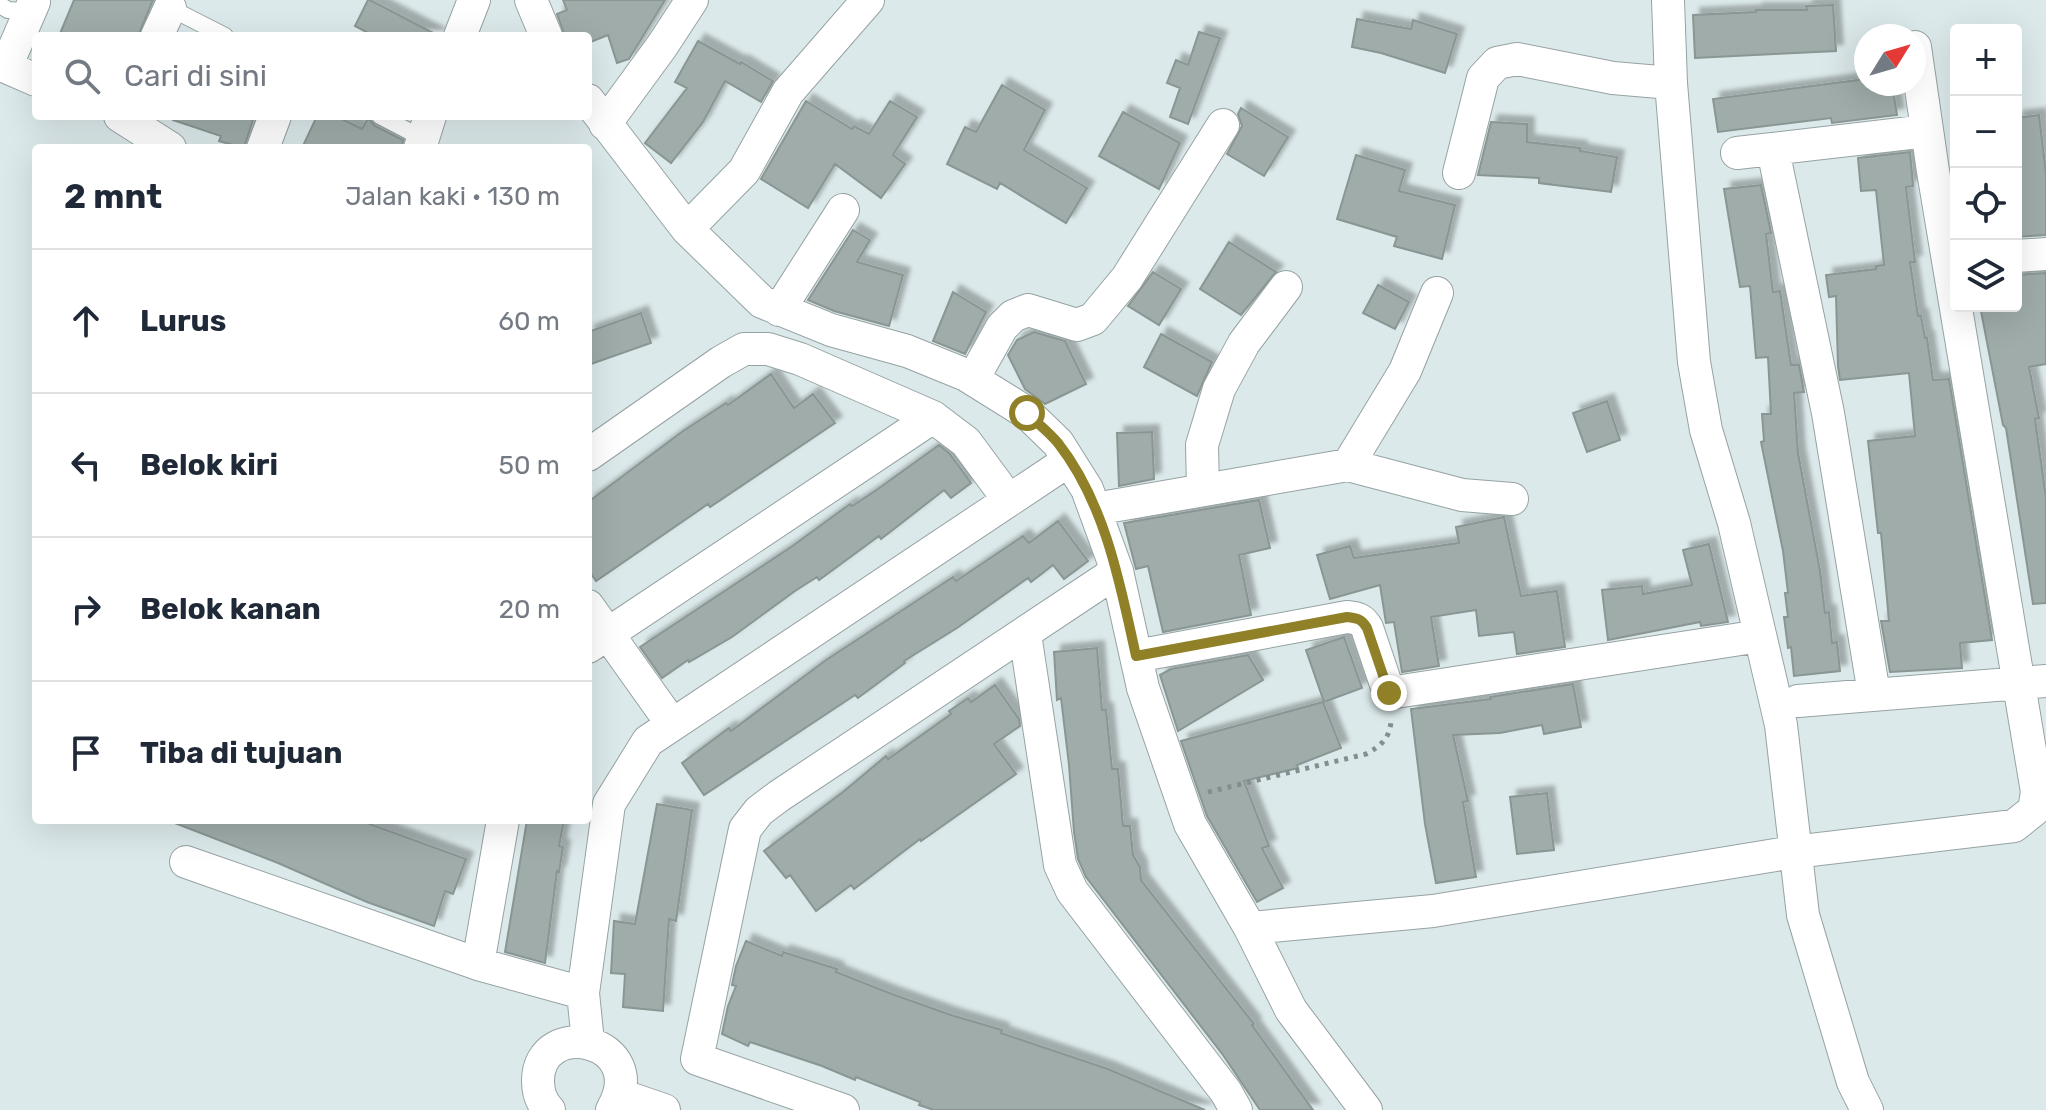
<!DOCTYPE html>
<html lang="id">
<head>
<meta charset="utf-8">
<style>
  body { margin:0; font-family:Rubik,sans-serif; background:#f2f2f3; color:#1f2937 }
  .controls { position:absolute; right:24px; top:24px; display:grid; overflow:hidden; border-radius:8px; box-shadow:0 8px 32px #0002 }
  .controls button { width:72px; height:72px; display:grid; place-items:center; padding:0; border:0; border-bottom:2px solid #e0e1e3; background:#fff; color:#1f2937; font:40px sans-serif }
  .compass { position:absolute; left:1854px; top:24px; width:72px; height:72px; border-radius:50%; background:#fff; box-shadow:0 8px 32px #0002; rotate:53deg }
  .stop { position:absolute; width:24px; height:24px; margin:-18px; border:6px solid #908027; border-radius:50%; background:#fff }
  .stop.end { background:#908027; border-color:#fff; box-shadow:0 2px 8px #0008 }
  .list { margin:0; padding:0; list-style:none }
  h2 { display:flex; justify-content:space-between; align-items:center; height:104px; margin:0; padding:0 32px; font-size:34px }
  h2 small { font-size:26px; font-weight:400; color:#747a83 }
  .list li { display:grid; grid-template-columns:52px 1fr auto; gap:24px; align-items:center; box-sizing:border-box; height:144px; padding:0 32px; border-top:2px solid #e0e1e3 }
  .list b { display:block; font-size:30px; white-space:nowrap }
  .list em { font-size:26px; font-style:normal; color:#747a83 }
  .icon { flex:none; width:44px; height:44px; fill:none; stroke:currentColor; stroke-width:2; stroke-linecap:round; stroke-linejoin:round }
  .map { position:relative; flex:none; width:2046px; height:1110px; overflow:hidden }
  .search { position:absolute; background:#fff; box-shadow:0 8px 32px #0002; left:32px; top:32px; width:560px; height:88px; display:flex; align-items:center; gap:20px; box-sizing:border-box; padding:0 28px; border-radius:8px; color:#747a83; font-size:30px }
  .panel { position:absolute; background:#fff; box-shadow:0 8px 32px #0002; left:32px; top:144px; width:560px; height:680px; border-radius:8px }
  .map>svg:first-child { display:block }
  .building { fill:#9faca9; stroke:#8a9693; stroke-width:2; filter:url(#shadow) }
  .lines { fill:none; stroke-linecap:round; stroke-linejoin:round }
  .lane-casing { stroke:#96a2a3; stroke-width:18 }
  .street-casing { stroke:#96a2a3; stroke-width:34 }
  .path { stroke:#858e8e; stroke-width:5; stroke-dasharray:4 6; stroke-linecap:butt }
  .lane { stroke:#fff; stroke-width:16 }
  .street { stroke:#fff; stroke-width:32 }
  .route { stroke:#908027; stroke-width:10 }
</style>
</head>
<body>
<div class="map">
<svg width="2046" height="1110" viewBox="0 0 2046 1110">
  <defs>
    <filter id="shadow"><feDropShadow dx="7" dy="-7" stdDeviation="2" flood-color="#0004"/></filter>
  </defs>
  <rect width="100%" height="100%" fill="#dce9ea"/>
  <!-- building -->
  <path class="building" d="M74 0H153L138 36H59Z
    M368 0H370L439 36H374L355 26Z
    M563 0H665L629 59 617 63 608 35 588 43V36H565L557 14 567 10Z
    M1833 5 1836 51 1695 58 1693 15 1756 12V10H1807L1806 6Z
    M1357 19 1411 29 1413 20 1457 34 1445 73 1381 53 1352 47Z
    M1199 32 1220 38 1188 124 1170 117 1180 88 1167 83 1176 60 1188 65Z
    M698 41 740 64 741 62 773 81 761 102 725 81 703 122 671 163 645 143 687 88 675 82Z
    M1866 79V84H1892L1897 115 1832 123 1831 118 1718 132 1713 99Z
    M1002 85 1045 110 1024 150 1087 188 1066 223 1000 183 997 189 947 164 965 127 976 132Z
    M806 101 852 129 854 126 869 134 890 101 917 117 893 155 905 164 881 198 835 164 808 208 761 179Z
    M1241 108 1288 137 1264 176 1227 154 1242 126 1238 114Z
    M1123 112 1180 143 1159 189 1099 156Z
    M2039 115 2046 174V235L2016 237V118Z
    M173 116H254L244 148 219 141 221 136 173 120Z
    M317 116H336L362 129 368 118 375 126 403 140 402 148H302Z
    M1491 122 1527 124V142L1580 148V151L1617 157 1611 192 1539 183V178L1478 175Z
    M1910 152 1913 186 1906 187 1915 262H1910L1918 316H1921L1925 338H1927L1933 380 1949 379 1992 640 1960 643 1962 668 1890 672 1881 621H1889L1881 533H1878L1868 441 1915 436 1909 373 1840 380 1838 366 1836 296 1829 297 1826 275 1876 269V266L1884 265 1876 190 1861 191 1858 158Z
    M1356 155 1405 170 1399 191 1455 205 1442 259 1394 246 1397 237 1337 219Z
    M1761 185 1771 233 1766 234 1773 292 1780 291 1791 365H1799L1804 392 1794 393 1798 453 1820 571 1825 613 1829 612 1832 643 1837 642 1840 671 1794 676 1791 647 1788 648 1784 617H1788L1785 593H1788L1783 551 1761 442 1764 441 1762 414H1771L1768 357 1756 358 1750 286 1740 287 1724 189Z
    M853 230 870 240 857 262 903 275 889 326 834 311 808 300Z
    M1229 242 1276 272 1241 315 1200 289Z
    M1153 272 1181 289 1159 325 1128 306Z
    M2046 273V364L2029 367 2039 418 2035 419 2046 498V603L2033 604 2006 428 2003 425 1980 306H2016V275Z
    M1378 285 1409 302 1395 329 1363 313Z
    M953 292 986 312 965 354 933 341Z
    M641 313 651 343 588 365V332Z
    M1034 332 1065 341 1086 384 1045 404 1025 389 1008 355 1017 340Z
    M1161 334 1212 362 1197 396 1144 367Z
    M771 374 794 408 813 394 835 423 710 507 708 504 596 581 588 569V502L683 431 726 403 728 405Z
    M1607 401 1620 440 1587 452 1573 413Z
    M1152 432 1154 479 1119 486 1117 433Z
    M939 445 949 453 971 483 951 498 944 490 881 539 879 536 819 580 817 577 795 591 732 637 689 662 688 660 662 678 640 647 791 547 850 504 852 506 875 491Z
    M1259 500 1270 548 1239 555 1251 615 1163 632 1148 566 1136 569 1124 523Z
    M1504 517 1521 596 1557 591 1565 647 1517 654 1514 632 1479 636 1476 610 1431 617 1439 666 1402 672 1394 622 1386 623 1380 585 1330 599 1317 555 1350 546 1354 558 1459 543 1456 527Z
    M1058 521 1088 561 1064 579 1053 565 1031 582 1028 578 957 628 904 661 905 663 858 698 855 695 704 795 682 763 729 728 731 731 826 660 953 577 956 581 1023 536 1029 543Z
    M1709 544 1728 622 1701 626 1700 622 1608 640 1602 590 1642 586 1643 594 1692 585 1683 550Z
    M1344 637 1362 688 1324 702 1306 650Z
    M1097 648 1102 710H1106L1112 769H1118L1123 826H1130L1133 855 1140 867 1141 880 1254 1024 1252 1025 1313 1110H1260L1223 1055 1086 877 1078 859 1074 832 1069 765 1061 698 1057 700 1054 652Z
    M1248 655 1263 680 1178 731 1160 675 1171 669Z
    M1573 684 1581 727 1544 734 1542 725 1500 733 1453 735 1468 801 1463 802 1476 877 1436 883 1425 824 1411 709 1491 699 1490 697Z
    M995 685 1019 719 1020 726 994 744 1016 774 921 841 920 839 854 889 851 885 816 911 790 875 786 878 764 851 843 792 886 756 888 759 951 714 949 711 968 698 971 702Z
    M1323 702 1341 748 1297 765 1298 768 1244 781 1269 846 1262 848 1283 888 1257 902 1207 816 1181 741Z
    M1547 793 1554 850 1517 854 1510 797Z
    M657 804 692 810 676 921 669 919 663 1011 623 1007 625 974 611 973 614 921 635 924Z
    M167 820H359L466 859 453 894 445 891 434 926 367 902 278 863Z
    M527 820H564L559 846 563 847 559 872 557 871 545 963 505 952Z
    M746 941 782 956 783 952 837 969 836 972 892 994 951 1015 1002 1030 1001 1033 1108 1069 1205 1110H934L919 1105 920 1102 856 1077 855 1080 822 1066 750 1042 748 1046 722 1034 728 1006 736 986 732 985 736 966Z"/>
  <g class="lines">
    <!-- lane casing -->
    <g class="lane-casing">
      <path id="lane" d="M173 3 170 8 225 36
        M0 5 8 10 23 11 31 4
        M380 116 422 138"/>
    </g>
    <!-- street casing -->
    <g class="street-casing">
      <path id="street" d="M531 0 546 36
        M1668 0 1671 83 1694 362 1706 430 1734 523 1781 725 1803 915 1853 1082 1867 1110
        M34 2 6 67 36 80
        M157 36 170 8
        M460 36 474 0
        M588 100 687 229 762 302 831 330 907 351 966 375 1027 413 1058 443 1087 489 1117 571 1143 688 1190 824 1250 928 1291 1010 1366 1110
        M120 116 170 148
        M605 124 662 46 692 0
        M263 148 275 116
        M420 148 430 116
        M1773 150 1828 413 1874 694
        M1737 153 1927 131
        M1459 173 1483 78 1497 63 1517 59 1613 78 1671 83
        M687 229 744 171 788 92 868 0
        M2016 256 2046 254
        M779 310 843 210
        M973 379 1002 327 1013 316 1028 310 1077 325 1093 319 1127 278 1223 125
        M588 455 721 362 744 349H768L800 359 933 417 966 442 1008 499
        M1348 465 1405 371 1437 293
        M1203 490 1202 445 1219 389 1244 343 1286 287
        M1095 509 1348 465 1462 495 1512 499
        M588 606 672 724
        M1025 634 1060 865 1072 891 1226 1092 1236 1110
        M588 647 933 417
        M1136 656 1347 617C1357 618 1362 619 1367 628L1389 693 1760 636
        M1798 701 2046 681
        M186 862 478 964 583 993
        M1250 928 1433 911 1794 852 2014 826 2034 810 2037 792 1933 171 1915 47
        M478 964 503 820
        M588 1042 583 993 609 804 648 741 1056 469
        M620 1095 664 1110
        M549 1110C541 1102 538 1092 538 1081 538 1015 653 1039 612 1110
        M843 1110 697 1059 745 829 759 811 779 796 1107 578"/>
    </g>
    <!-- path -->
    <path class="path" d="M1208 792 1366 754C1381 746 1389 739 1391 722"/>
    <!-- lane -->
    <use href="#lane" class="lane"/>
    <!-- street -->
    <use href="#street" class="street"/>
  </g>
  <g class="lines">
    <!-- route -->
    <path class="route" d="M1027 413C1037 423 1049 432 1058 443 1105 503 1120 583 1136 656L1347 617C1357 618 1362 619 1367 628L1389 693"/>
  </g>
</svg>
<div class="controls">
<button>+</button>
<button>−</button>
<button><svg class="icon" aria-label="locate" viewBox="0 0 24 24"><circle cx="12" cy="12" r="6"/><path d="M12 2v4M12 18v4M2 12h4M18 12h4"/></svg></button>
<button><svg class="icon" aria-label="layers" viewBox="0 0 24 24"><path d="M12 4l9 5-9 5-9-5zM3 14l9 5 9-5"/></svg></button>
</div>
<svg class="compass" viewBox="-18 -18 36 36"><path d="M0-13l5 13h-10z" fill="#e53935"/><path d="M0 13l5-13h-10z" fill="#747a83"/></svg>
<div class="stop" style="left:1027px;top:413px"></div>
<div class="stop end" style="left:1389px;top:693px"></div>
<div class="search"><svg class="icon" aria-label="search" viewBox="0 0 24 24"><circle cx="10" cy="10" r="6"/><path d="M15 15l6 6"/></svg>Cari di sini</div>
<section class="panel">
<h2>2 mnt<small>Jalan kaki · 130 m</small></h2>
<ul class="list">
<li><svg class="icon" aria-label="ahead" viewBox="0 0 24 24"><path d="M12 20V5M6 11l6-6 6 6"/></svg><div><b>Lurus</b></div><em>60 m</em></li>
<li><svg class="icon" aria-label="left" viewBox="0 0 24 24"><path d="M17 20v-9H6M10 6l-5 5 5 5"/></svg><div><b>Belok kiri</b></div><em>50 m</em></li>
<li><svg class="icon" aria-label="right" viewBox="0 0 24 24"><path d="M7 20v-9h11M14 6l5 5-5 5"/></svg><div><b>Belok kanan</b></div><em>20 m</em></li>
<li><svg class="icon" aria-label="arrive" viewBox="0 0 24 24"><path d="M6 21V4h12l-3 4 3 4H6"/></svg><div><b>Tiba di tujuan</b></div></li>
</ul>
</section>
</div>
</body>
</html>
